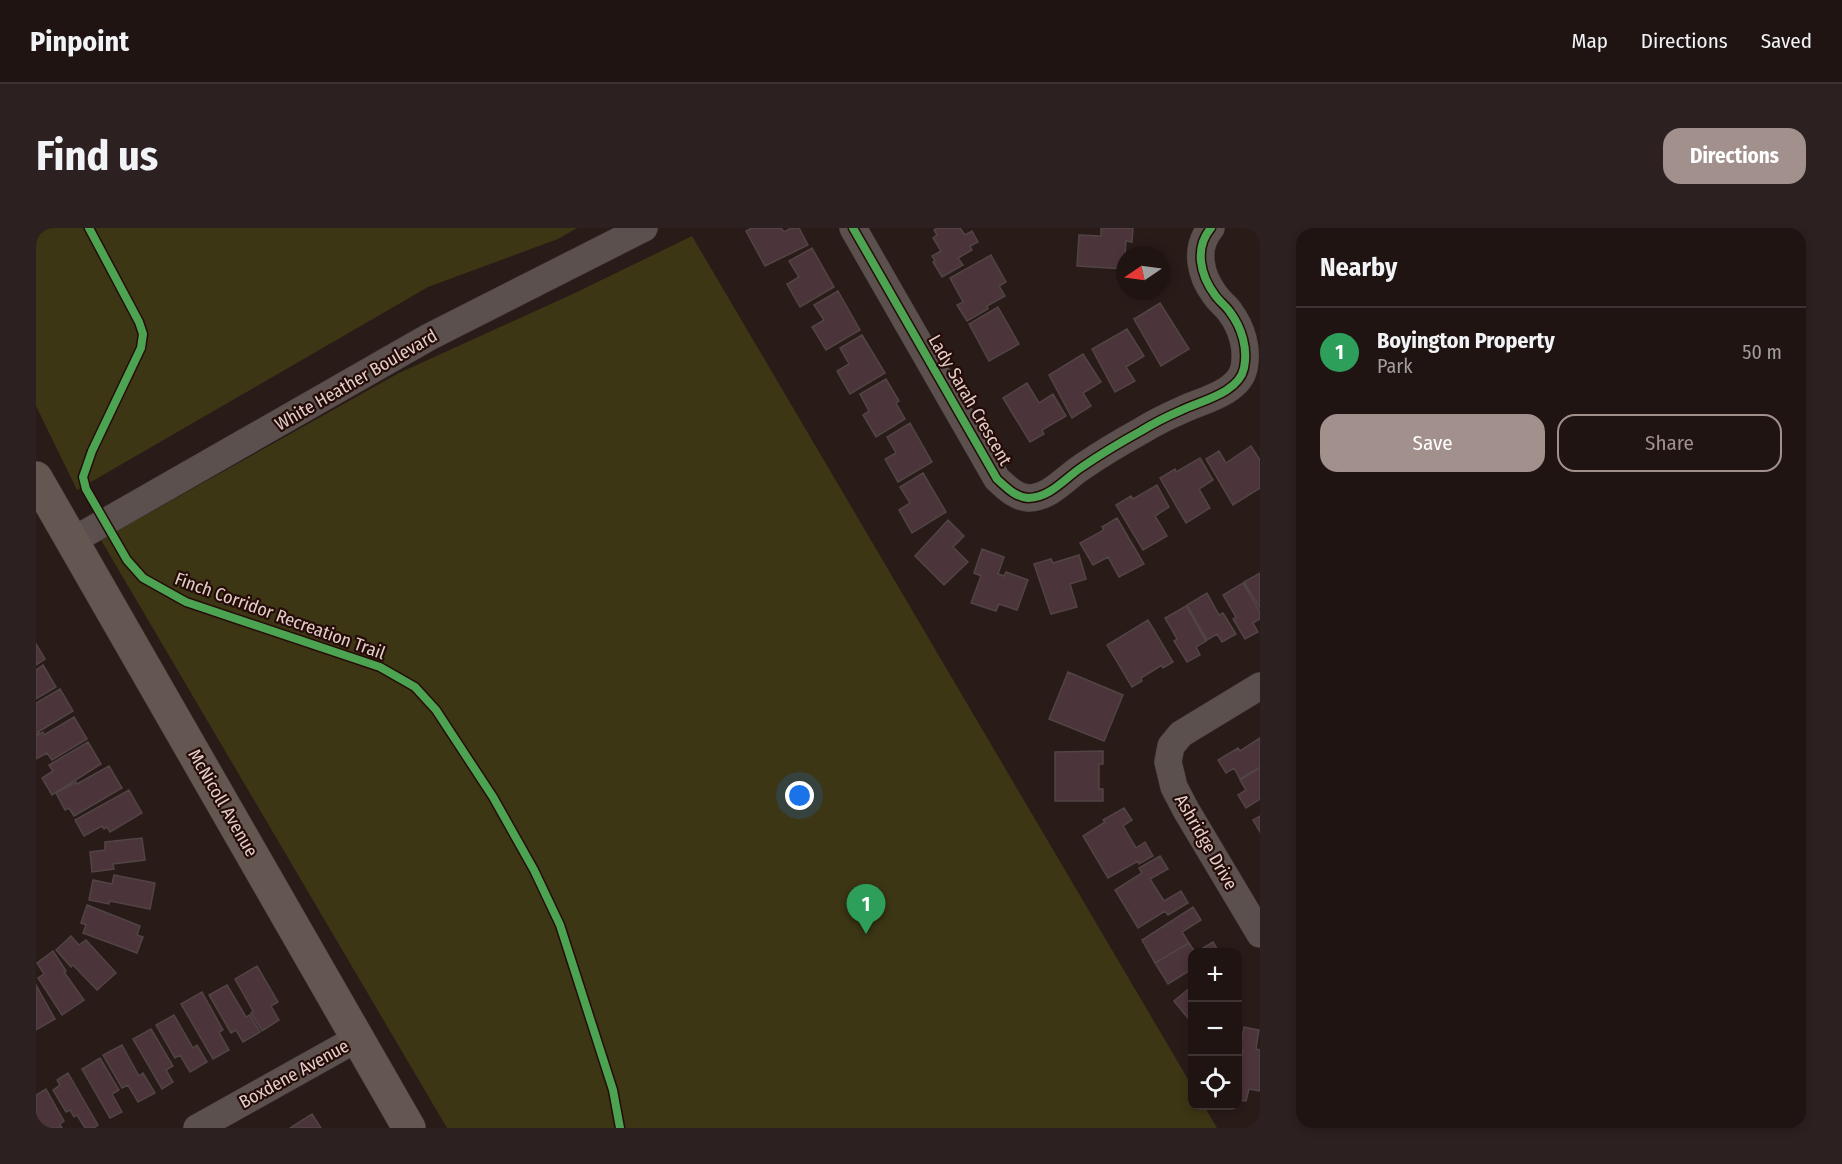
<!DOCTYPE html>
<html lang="en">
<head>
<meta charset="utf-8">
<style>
  body { margin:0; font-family:"Fira Sans Condensed",sans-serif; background:#2c2120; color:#f1f3f6 }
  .controls { position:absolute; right:18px; bottom:18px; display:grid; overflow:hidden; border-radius:12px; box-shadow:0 3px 9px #0003 }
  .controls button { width:54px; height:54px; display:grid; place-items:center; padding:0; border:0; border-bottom:2px solid #3c3332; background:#1f1412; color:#f1f3f6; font:30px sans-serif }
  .compass { position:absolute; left:1080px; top:18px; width:54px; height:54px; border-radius:50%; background:#1f1412; box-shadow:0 3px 9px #0003; rotate:257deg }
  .you { position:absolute; left:764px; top:568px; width:21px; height:21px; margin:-15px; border:4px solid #fff; border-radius:50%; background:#1a73e8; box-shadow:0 0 0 9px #1a73e833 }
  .badge { display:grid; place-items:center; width:39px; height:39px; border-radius:50%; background:#a1908c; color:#fff; font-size:20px; font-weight:700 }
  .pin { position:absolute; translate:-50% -50px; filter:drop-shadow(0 2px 3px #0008) }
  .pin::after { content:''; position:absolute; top:32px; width:21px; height:18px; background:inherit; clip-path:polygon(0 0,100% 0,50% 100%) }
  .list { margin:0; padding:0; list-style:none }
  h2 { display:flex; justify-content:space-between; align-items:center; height:78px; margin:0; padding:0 24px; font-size:26px }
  h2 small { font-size:20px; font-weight:400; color:#a19e9f }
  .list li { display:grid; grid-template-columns:39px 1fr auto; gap:18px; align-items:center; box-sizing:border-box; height:90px; padding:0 24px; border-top:2px solid #3c3332 }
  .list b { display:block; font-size:22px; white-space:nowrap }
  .list p { margin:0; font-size:20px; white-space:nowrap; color:#a19e9f }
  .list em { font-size:20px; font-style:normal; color:#a19e9f }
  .actions { display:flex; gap:12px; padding:18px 24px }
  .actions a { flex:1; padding:14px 0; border:2px solid #a1908c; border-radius:18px; text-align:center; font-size:21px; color:#a1908c }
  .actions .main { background:#a1908c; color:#fff }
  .icon { flex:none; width:33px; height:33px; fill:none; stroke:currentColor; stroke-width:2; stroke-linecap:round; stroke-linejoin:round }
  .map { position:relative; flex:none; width:1224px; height:900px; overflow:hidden; border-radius:18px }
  header { display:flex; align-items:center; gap:36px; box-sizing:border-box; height:84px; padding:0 30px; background:#1f1412; border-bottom:2px solid #3c3332 }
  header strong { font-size:28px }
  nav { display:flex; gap:33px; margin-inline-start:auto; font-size:21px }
  .intro { display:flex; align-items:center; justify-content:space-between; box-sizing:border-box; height:144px; padding:0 36px }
  h1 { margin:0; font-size:42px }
  .button { padding:15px 27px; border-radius:18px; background:#a1908c; color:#fff; font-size:21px; font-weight:700 }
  main { display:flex; gap:36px; padding:0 36px }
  aside { flex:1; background:#1f1412; border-radius:18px; box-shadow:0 3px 9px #0003 }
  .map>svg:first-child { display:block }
  .green { fill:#3d3615 }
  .building { fill:#4c343b; stroke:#514445; stroke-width:1.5 }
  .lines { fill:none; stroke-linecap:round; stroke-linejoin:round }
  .minor-casing { stroke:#433735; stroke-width:28 }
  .major-casing { stroke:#433735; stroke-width:34 }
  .minor { stroke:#5b504e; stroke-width:27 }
  .major { stroke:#645650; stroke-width:33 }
  .cycleway-casing { stroke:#260c08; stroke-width:11 }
  .cycleway { stroke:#4ca352; stroke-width:8 }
  .labels { text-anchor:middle; stroke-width:4.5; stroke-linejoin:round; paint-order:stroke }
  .street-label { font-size:18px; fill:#e2cfcb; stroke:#260c08 }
</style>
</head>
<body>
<header>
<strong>Pinpoint</strong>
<nav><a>Map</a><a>Directions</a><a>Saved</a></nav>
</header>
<div class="intro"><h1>Find us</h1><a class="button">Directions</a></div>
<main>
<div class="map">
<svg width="1224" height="900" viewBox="0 0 1224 900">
  <rect width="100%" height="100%" fill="#291b18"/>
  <!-- green -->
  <path class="green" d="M0 0H541L522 11 392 59 41 262 0 178Z
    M656 8 1156 858V878H1168L1181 900H411L65 312 363 145 539 65Z"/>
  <!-- building -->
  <path class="building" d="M716 0H745L748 4 755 0H763L772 17 729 38 710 3Z
    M901 0H924L929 7 936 3 942 14 934 18 936 22 922 30 927 37 906 49 897 34 899 33 896 28 905 23 897 10 901 7 898 2Z
    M1065 0H1097L1096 14 1090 13 1088 41 1041 38 1043 7 1065 8Z
    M776 20 798 59 764 79 751 56 763 49 753 33Z
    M955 27 970 54 963 58 969 68 951 78 952 81 931 93 921 77 927 74 914 50Z
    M802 63 824 102 790 122 776 99 788 92 778 77Z
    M1124 75 1153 121 1125 138 1098 91Z
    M962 79 983 116 953 133 933 96Z
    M1091 101 1108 128 1090 139 1099 153 1079 164 1056 121Z
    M826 107 849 145 814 166 801 143 813 136 804 120Z
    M1047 126 1065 154 1047 165 1055 178 1036 190 1013 147Z
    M850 151 863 173 860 175 869 191 840 209 827 187 833 183 824 166Z
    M991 155 1003 175 1017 166 1030 188 1006 202 1008 206 994 214 967 170Z
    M874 195 896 234 862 254 849 231 860 225 851 209Z
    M1215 218 1224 232V260L1197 277 1170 231 1183 223 1190 235Z
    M1164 230 1177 252 1163 261 1174 280 1150 295 1124 250 1139 241 1140 244Z
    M887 245 910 284 876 305 863 282 874 275 864 259Z
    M1121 257 1133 279 1119 288 1131 308 1107 322 1080 277 1095 268 1097 271Z
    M1081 290 1108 336 1083 349 1072 329 1057 337 1044 315 1068 302 1066 299Z
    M912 292 928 308 917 319 932 334 908 357 879 328Z
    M946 321 968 329 962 346 968 348 970 344 992 352 981 382 963 376 960 383 935 375 945 348 938 345Z
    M1043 327 1050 351 1034 356 1041 379 1015 386 998 336 1015 331 1017 335Z
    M1224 345V380L1208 354Z
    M1207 355 1224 384V391L1217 395 1222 404 1209 411 1197 391 1200 389 1187 367Z
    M1171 365 1183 387 1187 385 1200 406 1186 414 1181 406 1171 412 1151 377Z
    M1150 378 1170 413 1160 419 1164 427 1151 434 1138 413 1141 411 1129 390Z
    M1112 392 1137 434 1127 440 1126 437 1105 450 1106 453 1096 459 1071 417Z
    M0 416 9 431 0 437Z
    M7 437 20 459 0 471V442Z
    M1032 444 1087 467 1068 513 1013 491Z
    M24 461 37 483 2 504 3 505 0 507V475Z
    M38 489 51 511 16 532 11 525 0 531V508L7 504 8 507Z
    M1224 510V539L1204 551 1198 540 1190 545 1182 532 1202 520 1204 523Z
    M52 514 65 536 16 567 6 550 17 543 13 537Z
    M1067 523V536H1063V561H1067V573H1019V524Z
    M73 538 86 560 38 588 33 580 29 582 20 565 40 554 41 556Z
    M1224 540V571L1210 580 1202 567 1210 562 1204 552Z
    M93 562 106 585 74 604 71 599 68 601 66 598 48 608 39 592Z
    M1088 580 1096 592 1087 598 1100 620 1109 614 1117 628 1103 636 1102 633 1072 650 1047 608 1069 594 1067 592Z
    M1224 588V604L1217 592Z
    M106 610 109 632 77 636 78 641 56 644 54 624 69 622V614Z
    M1124 628 1132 641 1114 651 1128 673 1145 663 1152 675 1132 687 1129 683 1102 700 1079 662 1106 645 1103 640Z
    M78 647 119 655 114 681 74 673 73 676 53 672 57 652 76 656Z
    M51 677 104 698 101 707 107 709 101 725 47 705 50 697 45 695Z
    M1157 679 1165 692 1146 704 1153 715 1119 735 1106 712Z
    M35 708 43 717 50 712 80 745 61 762 37 737 35 739 20 722Z
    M1177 714 1183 724H1160Z
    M1153 715 1159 724H1156V741L1132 756 1119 735Z
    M17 723 30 743 28 744 48 772 26 787 2 750 8 746 1 735Z
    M221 738 242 774 235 778 243 792 226 803 215 785 217 783 199 751Z
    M0 757 19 791 0 802Z
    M191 757 210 789 214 787 224 804 207 814 200 802 195 805 173 767Z
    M1156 758V795L1138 773Z
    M166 764 187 802 183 804 193 822 177 831 145 776Z
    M138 787 157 820 161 817 171 834 154 844 144 827 139 830 120 797Z
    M1208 799 1223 802 1220 821 1224 822V863L1213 861 1210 873 1202 872V850L1207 822H1204Z
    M115 801 137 838 130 842 137 854 126 861 97 811Z
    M86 817 103 848 107 845 119 865 102 874 92 857 86 860 67 827Z
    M64 830 83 862 76 866 86 884 74 890 46 841Z
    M32 845 62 897 58 900H49L41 887 38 889 34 882 30 884 17 862 24 857 21 852Z
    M10 861 28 893 24 896 26 900H5L0 891V867Z
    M276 886 285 900H254Z"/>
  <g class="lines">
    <!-- minor casing -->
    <g class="minor-casing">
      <path id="minor" d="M817 0 961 251C970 259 979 269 992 270 1014 270 1029 250 1046 239 1065 226 1085 214 1105 203 1118 195 1132 188 1146 182 1164 173 1203 165 1208 140 1212 121 1206 100 1194 84 1190 78 1183 73 1179 67 1164 47 1158 20 1175 0
        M36 313 393 109 608 0
        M1224 458 1145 506 1135 518 1132 534 1138 559 1150 582 1224 706
        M161 900 322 810"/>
    </g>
    <!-- major casing -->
    <g class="major-casing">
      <path id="major" d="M0 250 373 900"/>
    </g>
    <!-- minor -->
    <use href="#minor" class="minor"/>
    <!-- major -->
    <use href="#major" class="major"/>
    <!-- cycleway casing -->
    <g class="cycleway-casing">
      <path id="cycleway" d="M53 0 103 94 107 106 105 120 56 223 47 249 50 261 91 332 107 350 150 374 344 439 379 459 400 482 457 569 498 642 524 697 577 862 584 900
        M817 0 961 251C970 259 979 269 992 270 1014 270 1029 250 1046 239 1065 226 1085 214 1105 203 1118 195 1132 188 1146 182 1164 173 1203 165 1208 140 1212 121 1206 100 1194 84 1190 78 1183 73 1179 67 1164 47 1158 20 1175 0"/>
    </g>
    <!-- cycleway -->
    <use href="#cycleway" class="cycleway"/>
  </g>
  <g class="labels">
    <!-- street labels -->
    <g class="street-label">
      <text transform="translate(320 152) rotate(-30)" y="6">White Heather Boulevard</text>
      <text transform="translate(934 172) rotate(60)" y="6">Lady Sarah Crescent</text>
      <text transform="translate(244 388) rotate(20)" y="6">Finch Corridor Recreation Trail</text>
      <text transform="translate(187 575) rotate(60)" y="6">McNicoll Avenue</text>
      <text transform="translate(1170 614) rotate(60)" y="6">Ashridge Drive</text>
      <text transform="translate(258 846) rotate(-29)" y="6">Boxdene Avenue</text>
    </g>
  </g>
</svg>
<div class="controls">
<button>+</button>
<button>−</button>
<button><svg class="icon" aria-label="locate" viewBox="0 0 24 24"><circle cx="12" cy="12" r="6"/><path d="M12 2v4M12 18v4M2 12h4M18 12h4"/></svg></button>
</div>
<svg class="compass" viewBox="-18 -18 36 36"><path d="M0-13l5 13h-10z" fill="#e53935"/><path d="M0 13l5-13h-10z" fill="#a19e9f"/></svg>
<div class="you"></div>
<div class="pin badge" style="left:830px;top:706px;background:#2e9e5b">1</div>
</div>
<aside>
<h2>Nearby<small></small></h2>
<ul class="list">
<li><span class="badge" style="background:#2e9e5b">1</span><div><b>Boyington Property</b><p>Park</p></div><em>50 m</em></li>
</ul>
<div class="actions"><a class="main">Save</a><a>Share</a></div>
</aside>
</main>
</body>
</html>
